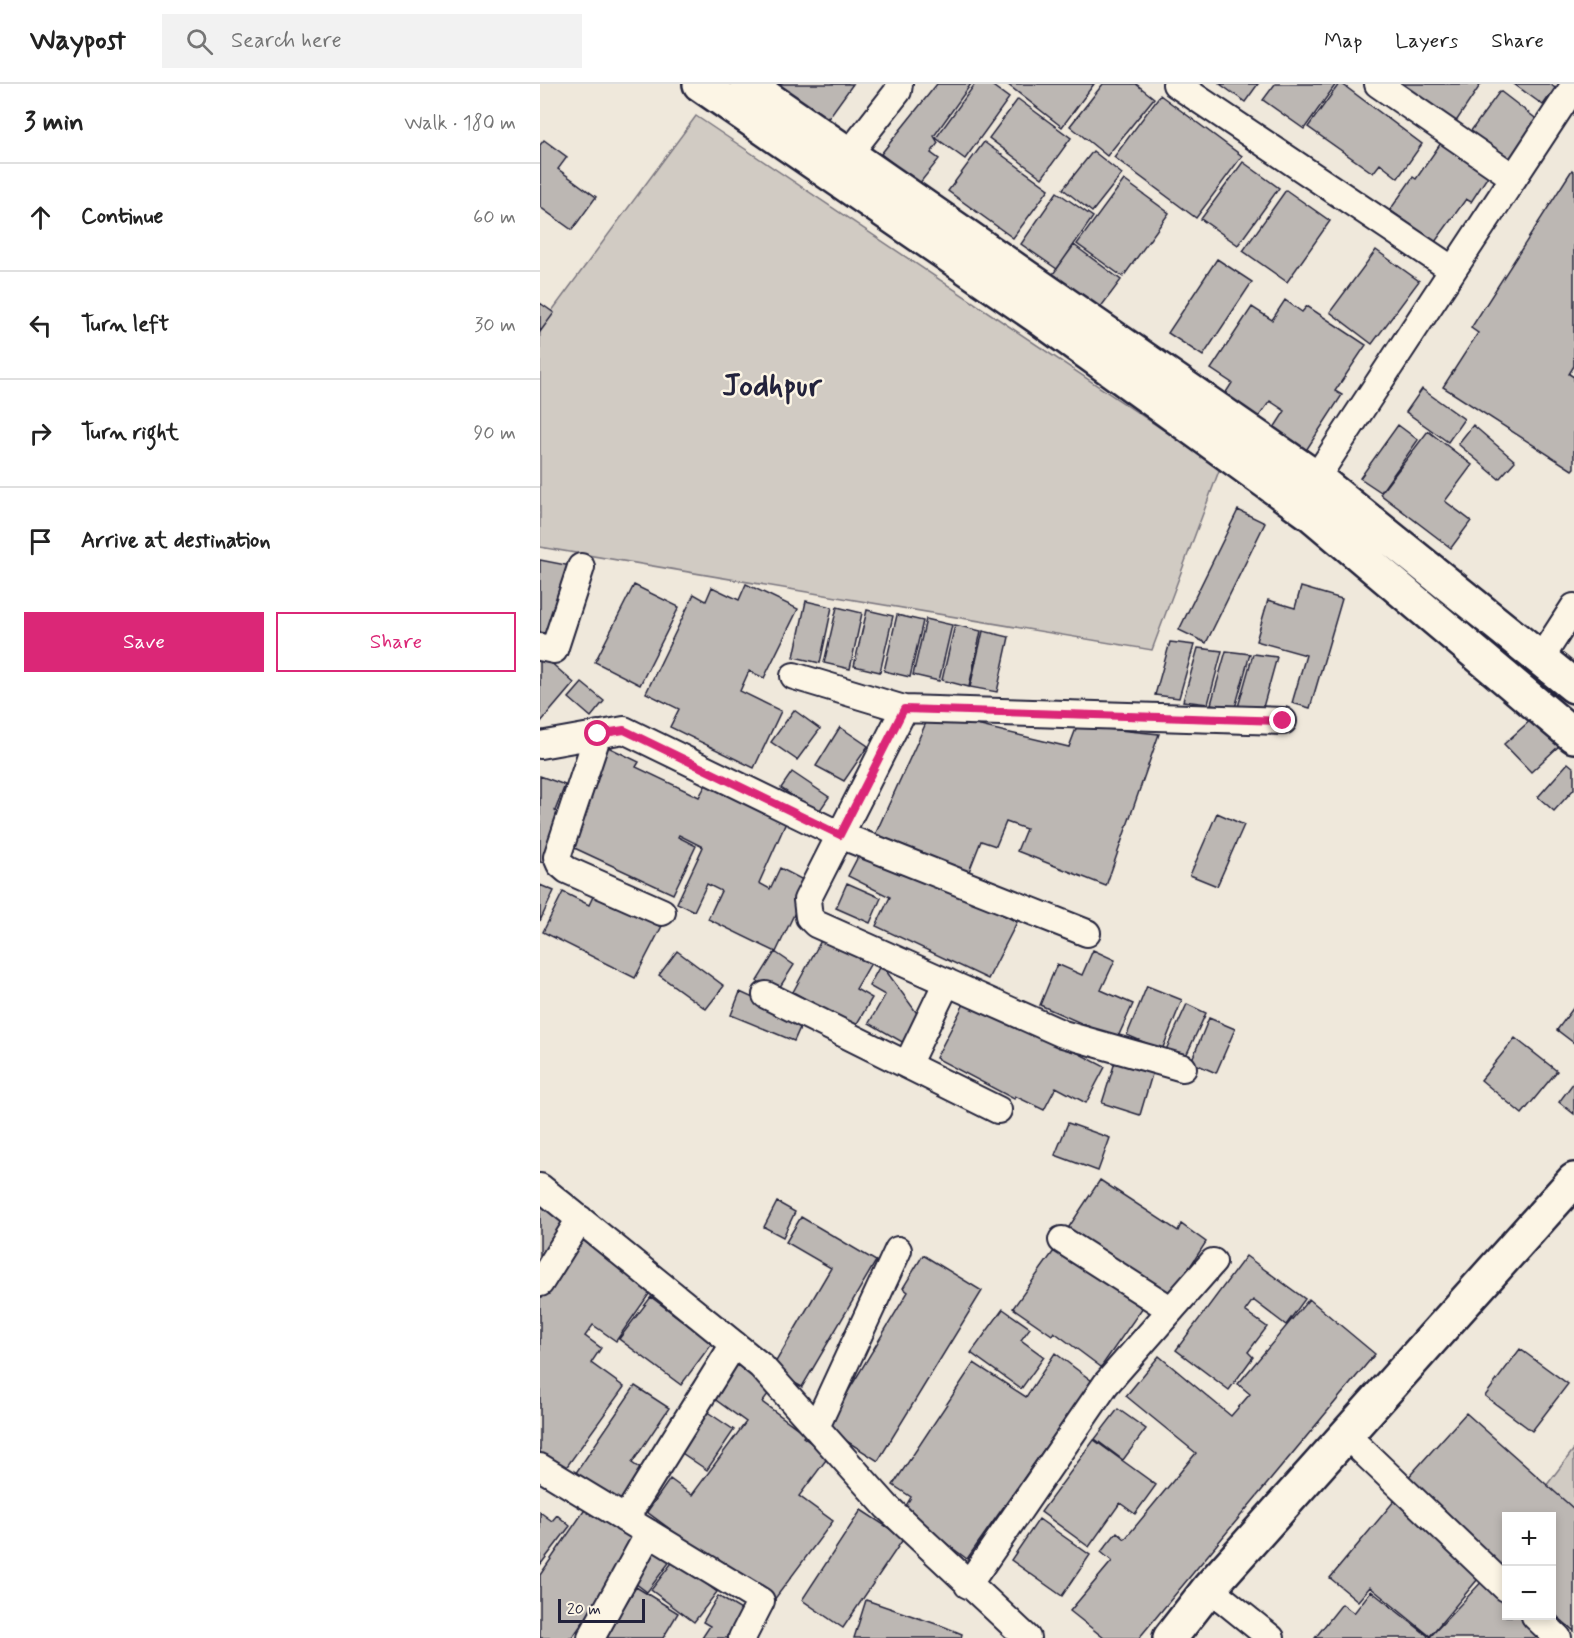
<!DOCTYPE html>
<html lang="en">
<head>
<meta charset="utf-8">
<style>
  body { margin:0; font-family:Mynerve,sans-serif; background:#f2f2f2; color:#222 }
  .controls { position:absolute; right:18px; bottom:18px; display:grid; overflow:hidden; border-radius:0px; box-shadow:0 3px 9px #0003 }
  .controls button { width:54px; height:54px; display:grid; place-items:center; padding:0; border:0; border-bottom:2px solid #e0e0e0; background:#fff; color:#222; font:30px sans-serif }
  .scale { position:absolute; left:18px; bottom:15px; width:87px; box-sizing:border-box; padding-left:6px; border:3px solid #22223b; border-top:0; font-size:16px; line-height:21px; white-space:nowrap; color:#22223b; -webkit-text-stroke:4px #fcf5e5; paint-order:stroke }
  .stop { position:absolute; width:18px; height:18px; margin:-14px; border:4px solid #db2777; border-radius:50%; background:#fff }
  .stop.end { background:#db2777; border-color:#fff; box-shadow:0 2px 6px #0008 }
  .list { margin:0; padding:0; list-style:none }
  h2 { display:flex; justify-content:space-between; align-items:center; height:78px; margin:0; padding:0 24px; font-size:26px }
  h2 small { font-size:20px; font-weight:400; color:#767676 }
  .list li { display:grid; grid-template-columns:39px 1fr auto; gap:18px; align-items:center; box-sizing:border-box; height:108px; padding:0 24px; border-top:2px solid #e0e0e0 }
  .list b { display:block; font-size:22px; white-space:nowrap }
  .list em { font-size:20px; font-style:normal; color:#767676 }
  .actions { display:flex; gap:12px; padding:18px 24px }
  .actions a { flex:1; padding:14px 0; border:2px solid #db2777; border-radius:0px; text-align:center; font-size:21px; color:#db2777 }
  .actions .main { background:#db2777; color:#fff }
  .icon { flex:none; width:33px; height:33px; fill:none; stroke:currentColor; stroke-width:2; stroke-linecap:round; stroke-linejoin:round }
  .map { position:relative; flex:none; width:1034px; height:1554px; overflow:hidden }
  header { display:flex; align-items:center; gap:36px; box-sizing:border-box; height:84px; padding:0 30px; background:#fff; border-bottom:2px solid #e0e0e0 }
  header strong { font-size:28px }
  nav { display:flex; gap:33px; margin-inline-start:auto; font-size:21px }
  .search { width:420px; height:54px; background:#f2f2f2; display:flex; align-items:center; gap:15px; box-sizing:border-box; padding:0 21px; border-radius:0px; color:#767676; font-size:22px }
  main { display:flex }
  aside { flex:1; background:#fff }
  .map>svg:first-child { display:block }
  .green { fill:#d1cbc3; stroke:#7a767f; stroke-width:1.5 }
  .building { fill:#bcb7b3; stroke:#22223b; stroke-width:1.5 }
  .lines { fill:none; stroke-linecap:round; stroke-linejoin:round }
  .minor-casing { stroke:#22223b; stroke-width:30 }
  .tertiary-casing { stroke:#22223b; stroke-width:38 }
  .minor { stroke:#fcf5e5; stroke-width:26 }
  .tertiary { stroke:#fcf5e5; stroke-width:33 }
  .route { stroke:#db2777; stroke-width:8 }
  .labels { text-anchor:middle; stroke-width:5; stroke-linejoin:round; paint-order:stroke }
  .town-label { font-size:32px; font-weight:bold; fill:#22223b; stroke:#fcf5e5 }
</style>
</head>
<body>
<header>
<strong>Waypost</strong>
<div class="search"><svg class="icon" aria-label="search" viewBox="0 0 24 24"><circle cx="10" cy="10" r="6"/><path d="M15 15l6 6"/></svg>Search here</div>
<nav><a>Map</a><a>Layers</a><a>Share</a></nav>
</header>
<main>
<aside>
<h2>3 min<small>Walk · 180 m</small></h2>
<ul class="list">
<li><svg class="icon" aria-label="ahead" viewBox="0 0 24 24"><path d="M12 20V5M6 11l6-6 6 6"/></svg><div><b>Continue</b></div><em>60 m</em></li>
<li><svg class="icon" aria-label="left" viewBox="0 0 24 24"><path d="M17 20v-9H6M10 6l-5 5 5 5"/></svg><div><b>Turn left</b></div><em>30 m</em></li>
<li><svg class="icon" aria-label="right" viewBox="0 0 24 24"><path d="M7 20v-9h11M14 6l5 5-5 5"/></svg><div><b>Turn right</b></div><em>90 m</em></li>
<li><svg class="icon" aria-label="arrive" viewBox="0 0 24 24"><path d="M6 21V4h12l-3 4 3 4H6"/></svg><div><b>Arrive at destination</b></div></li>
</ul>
<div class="actions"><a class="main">Save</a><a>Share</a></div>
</aside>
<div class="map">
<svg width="1034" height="1554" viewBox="0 0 1034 1554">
  <rect width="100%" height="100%" fill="#efe8db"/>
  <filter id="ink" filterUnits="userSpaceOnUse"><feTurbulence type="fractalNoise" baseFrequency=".0167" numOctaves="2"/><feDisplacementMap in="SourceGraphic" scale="12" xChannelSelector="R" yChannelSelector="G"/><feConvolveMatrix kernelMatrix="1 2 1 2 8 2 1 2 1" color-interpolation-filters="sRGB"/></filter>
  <g filter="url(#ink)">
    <!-- green -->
    <path class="green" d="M156 32 680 384 612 566 0 463V243Z
      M1034 1365V1436L1003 1406Z"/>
    <!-- building -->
    <path class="building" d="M222 0H313L282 43Z
      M397 0H431L394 52 398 59 391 69 399 75 379 100 341 70Z
      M435 0H450L469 14 425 75 396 54Z
      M467 0H554L522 43Z
      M563 0H596L614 14 567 72 530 42Z
      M680 0H718L705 18Z
      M735 0H796L764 45 723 16Z
      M799 0H802L882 60 858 94 840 80 833 89 768 43Z
      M855 0H941L915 39Z
      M974 0H1010L1015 4 1003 21Z
      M960 7 999 37 970 77 930 48Z
      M620 11 702 72 656 134 574 73Z
      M478 15 531 54 502 94 449 54Z
      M4 56 27 73 18 85 56 113 32 146 0 123V61Z
      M903 56 950 89 931 118 926 115 895 158 850 126 873 93 876 95Z
      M444 58 509 105 473 154 408 107Z
      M553 67 582 90 552 128 523 105Z
      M703 78 739 104 698 161 661 135Z
      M1032 86 1034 88V282L1029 290 1034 293V384L1032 386 903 303 938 249 931 244Z
      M584 96 629 129 583 193 537 160Z
      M746 106 790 137 747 198 703 167Z
      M517 108 553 133 517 185 481 160Z
      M534 161 581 196 560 224 513 190Z
      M836 166 879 197 832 260 790 228Z
      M677 175 712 198 663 272 628 249Z
      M745 216 762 228 767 222 826 261 795 307 802 311 765 368 732 347 745 327 730 317 715 338 681 316 692 299 671 285 712 223 732 236Z
      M0 219 14 229 0 248Z
      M882 305 924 335 908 358 866 328Z
      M858 341 878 356 841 408 820 394Z
      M933 341 975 377 959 395 918 360Z
      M888 347 932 381 905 417 931 437 911 464 840 410Z
      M698 426 725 439 666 559 639 546Z
      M0 476 31 482 12 551 0 548Z
      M206 500 258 525 224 594 209 587 200 607 241 627 214 684 130 643 139 625 106 609 154 510 166 517 172 503 199 516Z
      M94 501 139 523 100 601 55 578Z
      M761 503 802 515 770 624 752 619 766 571 716 557 728 516 755 524Z
      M266 517 292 523 280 579 254 573Z
      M297 523 322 529 310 585 284 579Z
      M327 526 353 532 340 588 314 582Z
      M357 531 383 537 370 593 344 587Z
      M386 535 412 541 399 597 373 591Z
      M415 541 441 547 429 603 402 596Z
      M443 547 469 553 457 608 430 603Z
      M630 558 654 561 639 614 615 611Z
      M658 564 682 567 668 620 643 617Z
      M686 567 710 570 695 624 671 620Z
      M0 569 34 599 0 639Z
      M713 570 737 573 722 627 698 623Z
      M42 599 64 617 51 633 29 614Z
      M254 626 280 645 257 676 231 658Z
      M390 630 529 663 537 642 619 650 566 802 477 767 486 745 466 738 456 762 441 757 426 795 335 751Z
      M993 634 1019 662 991 688 964 660Z
      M300 643 328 662 304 697 276 682Z
      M66 662 99 678 96 683 159 713 168 697 248 734 219 799 230 805 240 784 269 799 236 868 168 835 181 807 167 800 154 827 137 819 163 763 139 751 138 753 156 762 133 810 28 761Z
      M1028 679 1034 684V705L1014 727 998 713Z
      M252 688 289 713 278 729 241 704Z
      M0 692 25 701 15 727 23 732 8 780 0 778Z
      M677 729 704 741 677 802 650 791Z
      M322 765 403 806 405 801 477 838 448 895 336 842 350 813 308 792Z
      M307 799 341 814 330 839 296 824Z
      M0 801 14 807 0 837Z
      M56 806 123 840 95 894 3 848 23 808 49 821Z
      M283 853 331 879 316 905 332 914 315 943 253 908Z
      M553 866 575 876 561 906 593 920 577 955 500 921 517 880 542 891Z
      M137 867 184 902 166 925 119 891Z
      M235 868 254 881 236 909 217 897Z
      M341 880 379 932 364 959 329 939 345 911 329 902Z
      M607 902 642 916 622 966 587 951Z
      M200 908 263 937 254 957 191 931Z
      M428 912 565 983 546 1019 516 1003 504 1026 475 1012 474 1015 396 974Z
      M647 920 666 929 644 976 625 968Z
      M1034 923V959L1017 946Z
      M669 934 695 945 676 989 651 978Z
      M975 954 1017 987 982 1030 941 996Z
      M576 975 613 987 600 1031 562 1019Z
      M1034 998V1030L1019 1018Z
      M528 1039 570 1054 558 1087 515 1071Z
      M560 1096 638 1147 641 1140 666 1158 631 1212 523 1152Z
      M237 1118 255 1128 243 1153 224 1143Z
      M0 1121 27 1139 0 1181Z
      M261 1133 336 1177 262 1303 231 1286 291 1184 246 1158Z
      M41 1155 112 1206 76 1257 53 1241 45 1252 61 1264 51 1279 84 1303 20 1392 0 1378V1212Z
      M516 1164 603 1223 561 1283 514 1248 512 1251 473 1224Z
      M383 1171 442 1207 338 1377 286 1344 368 1208 363 1204Z
      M706 1172 765 1215 746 1241 713 1216 705 1227 727 1243 708 1268 713 1273 689 1306 636 1266Z
      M111 1213 172 1259 141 1301 79 1255Z
      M769 1215 835 1270 599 1554H564L530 1527 572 1477 561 1468 577 1448 585 1455 656 1369 586 1312 619 1272 691 1332 710 1310 698 1300Z
      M463 1225 490 1244 481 1256 504 1273 481 1305 431 1269Z
      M980 1265 1028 1300 992 1347 945 1312Z
      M515 1269 552 1297 427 1475 363 1427 371 1413 353 1401 434 1279 486 1313Z
      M194 1277 232 1305 222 1318 265 1350 263 1353 289 1372 259 1412 293 1437 231 1520 107 1428 130 1395 152 1411 206 1338 169 1311Z
      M95 1302 129 1324 92 1379 105 1388 80 1425 33 1393Z
      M160 1323 194 1346 167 1386 133 1363Z
      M578 1325 606 1345 583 1376 555 1355Z
      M926 1329 1034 1425V1547L1011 1527V1432H966V1487L865 1397Z
      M554 1356 616 1401 595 1430 580 1419 549 1463 501 1428Z
      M855 1416 943 1489 890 1552 830 1503 818 1517 790 1494Z
      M46 1424 98 1459 32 1554H0V1491Z
      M321 1426 364 1454 303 1544 262 1516Z
      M0 1428 12 1437 17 1431 30 1442 0 1481Z
      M499 1435 550 1471 522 1512 471 1476Z
      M114 1464 131 1476 107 1508 91 1496Z
      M134 1476 177 1508 154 1538 111 1506Z
      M947 1492 966 1512V1532H986L1009 1554H889Z
      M96 1503 138 1529 123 1554H65Z
      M831 1507 888 1552 887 1554H775L802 1520 814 1529Z
      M178 1512 208 1530 193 1554H162L170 1542 163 1538Z
      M326 1516 405 1543 422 1550 421 1554H314Z"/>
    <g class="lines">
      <!-- minor casing -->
      <g class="minor-casing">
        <path id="minor" d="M636 0 913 186
          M838 0 973 93
          M308 71 358 7 359 0
          M776 394 1034 2
          M0 563 14 566 41 483
          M1001 574 1034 523
          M254 592 364 625 267 816 269 833 276 840 523 950 643 984
          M364 625 743 637
          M58 650 17 773 20 780 27 786 122 828
          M0 661 84 646 300 751 547 849
          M226 911 458 1026
          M367 981 407 898
          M0 1103 221 1282 347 1423 487 1554
          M522 1156 630 1225
          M0 1199 40 1135
          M276 1343 358 1166
          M807 1352 966 1504
          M0 1383 221 1517 202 1554
          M85 1435 194 1260
          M428 1501 566 1300 673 1178
          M669 1504 731 1554
          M995 1532 1018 1554
          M51 1554 109 1449"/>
      </g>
      <!-- tertiary casing -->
      <g class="tertiary-casing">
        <path id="tertiary" d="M160 0 497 232 771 430 1034 652
          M207 0 776 394 1034 602
          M630 1554 669 1504 1034 1096"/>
      </g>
      <!-- minor -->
      <use href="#minor" class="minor"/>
      <!-- tertiary -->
      <use href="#tertiary" class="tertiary"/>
    </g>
  </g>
  <g class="lines" filter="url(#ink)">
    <!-- route -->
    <path class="route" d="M58 650 84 646 300 751 364 625 743 637"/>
  </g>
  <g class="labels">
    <!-- town labels -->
    <g class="town-label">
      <text x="232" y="311">Jodhpur</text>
    </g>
  </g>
</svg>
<div class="controls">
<button>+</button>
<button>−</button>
</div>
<div class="scale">20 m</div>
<div class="stop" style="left:58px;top:650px"></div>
<div class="stop end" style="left:743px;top:637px"></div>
</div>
</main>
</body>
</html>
